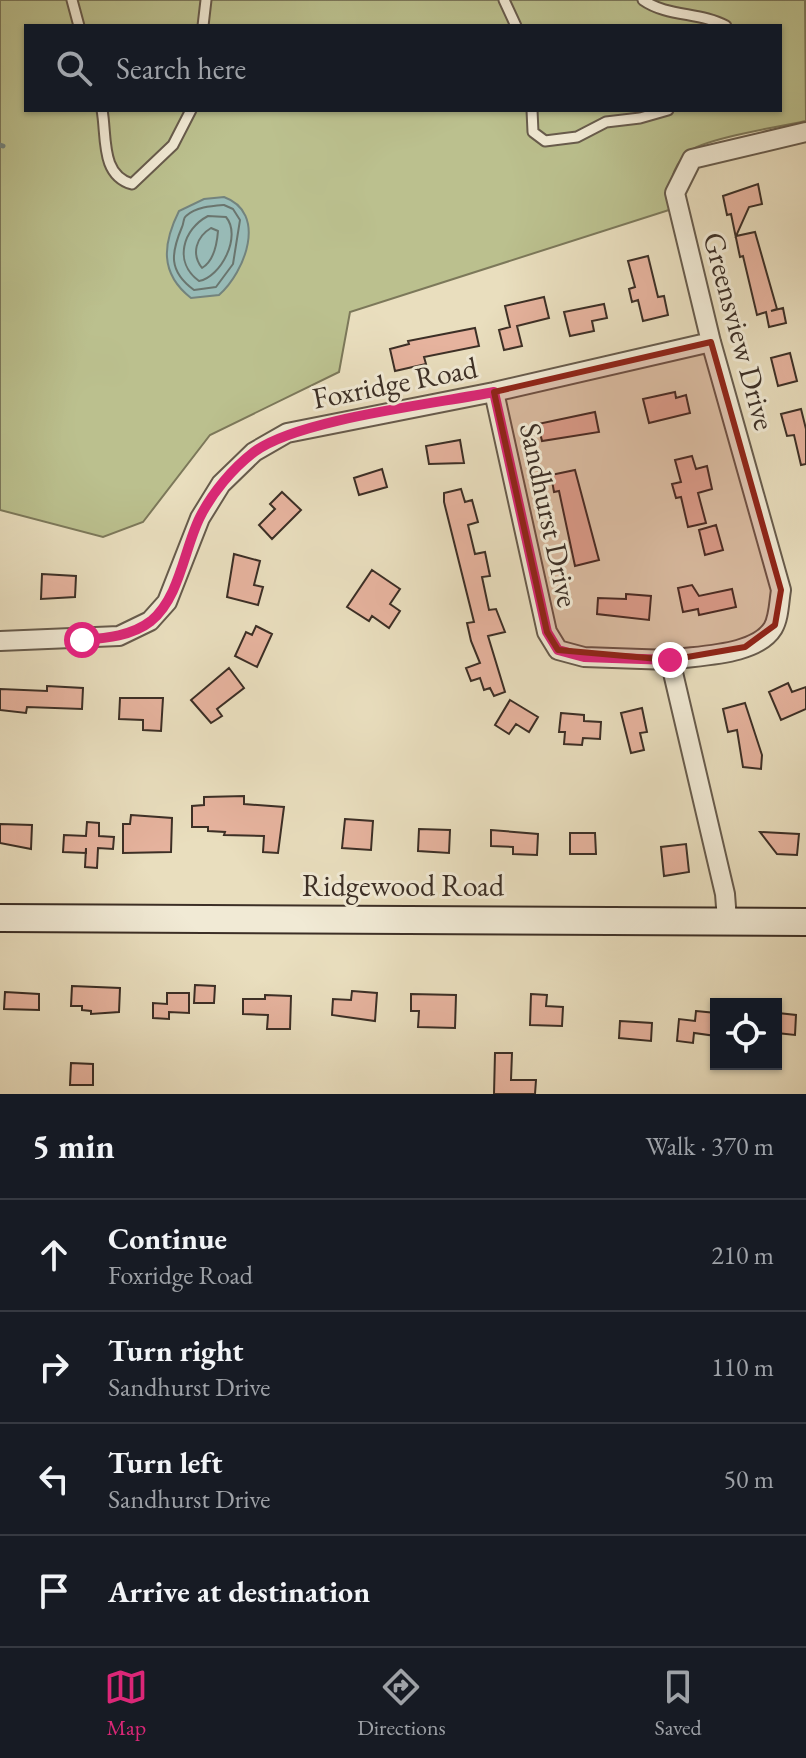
<!DOCTYPE html>
<html lang="en">
<head>
<meta charset="utf-8">
<style>
  body { margin:0; font-family:"EB Garamond",serif; background:#20242c; color:#f1f3f6 }
  .controls { position:absolute; right:24px; bottom:24px; display:grid; overflow:hidden; border-radius:0px; box-shadow:0 2px 6px #0004 }
  .controls button { width:72px; height:72px; display:grid; place-items:center; padding:0; border:0; border-bottom:2px solid #363941; background:#171b24; color:#f1f3f6; font:40px sans-serif }
  .stop { position:absolute; width:24px; height:24px; margin:-18px; border:6px solid #db2777; border-radius:50%; background:#fff }
  .stop.end { background:#db2777; border-color:#fff; box-shadow:0 2px 8px #0008 }
  .list { margin:0; padding:0; list-style:none }
  h2 { display:flex; justify-content:space-between; align-items:center; height:104px; margin:0; padding:0 32px; font-size:34px }
  h2 small { font-size:26px; font-weight:400; color:#9ea1a6 }
  .list li { display:grid; grid-template-columns:52px 1fr auto; gap:24px; align-items:center; box-sizing:border-box; height:112px; padding:0 32px; border-top:2px solid #363941 }
  .list b { display:block; font-size:30px; white-space:nowrap }
  .list p { margin:0; font-size:26px; white-space:nowrap; color:#9ea1a6 }
  .list em { font-size:26px; font-style:normal; color:#9ea1a6 }
  .icon { flex:none; width:44px; height:44px; fill:none; stroke:currentColor; stroke-width:2; stroke-linecap:round; stroke-linejoin:round }
  .map { position:relative; flex:none; width:806px; height:1094px; overflow:hidden }
  .search { position:absolute; background:#171b24; box-shadow:0 2px 6px #0004; left:24px; right:24px; top:24px; height:88px; display:flex; align-items:center; gap:20px; box-sizing:border-box; padding:0 28px; border-radius:0px; color:#9ea1a6; font-size:30px }
  .sheet { height:552px; background:#171b24 }
  nav { display:flex; justify-content:space-around; align-items:center; box-sizing:border-box; height:112px; border-top:2px solid #363941; background:#171b24; font-size:22px; color:#9ea1a6 }
  nav a { display:grid; justify-items:center; gap:4px }
  nav .on { color:#db2777 }
  .map>svg:first-child { display:block }
  .green { fill:#bbc08e; stroke:#7c785a; stroke-width:2; fill-rule:evenodd }
  .water { fill:#98bbb7; stroke:#73837d; stroke-width:2 }
  .lines { fill:none; stroke-linecap:round; stroke-linejoin:round }
  .shore { stroke:#6a756e; stroke-width:2 }
  .stream { stroke:#73837d; stroke-width:5 }
  .building { fill:#e6b39e; stroke:#3c2f26; stroke-width:2 }
  .service-casing { stroke:#675b4c; stroke-width:13 }
  .minor-casing { stroke:#675b4c; stroke-width:22 }
  .secondary-casing { stroke:#3c2f26; stroke-width:30 }
  .service { stroke:#f1ead5; stroke-width:9 }
  .minor { stroke:#f1ead5; stroke-width:18 }
  .secondary { stroke:#f1ead5; stroke-width:26 }
  .route { stroke:#db2777; stroke-width:10 }
  .marked { fill:#8f2418; fill-opacity:0.2; stroke:#8f2418; stroke-width:6; stroke-linejoin:round }
  .labels { text-anchor:middle; stroke-width:6; stroke-linejoin:round; paint-order:stroke }
  .street-label { font-size:30px; fill:#3c2f26; stroke:#f1ead5 }
</style>
</head>
<body>
<div class="map">
<svg width="806" height="1094" viewBox="0 0 806 1094">
  <rect width="100%" height="100%" fill="#e9debe"/>
  <filter id="stains"><feTurbulence type="fractalNoise" baseFrequency=".0025" numOctaves="4"/><feColorMatrix values="0 0 0 0 .2 0 0 0 0 .09 0 0 0 0 .02 0 0 0 .5 -.17"/></filter>
  <radialGradient id="worn" r=".72"><stop offset=".6" stop-color="#630" stop-opacity="0"/><stop offset="1" stop-color="#630" stop-opacity=".3"/></radialGradient>
  <!-- green -->
  <path class="green" d="M0 0H805L806 121C783 126 700 139 687 153 670 169 669 188 669 210L350 312 339 372 210 435 143 522 103 537 0 510ZM26 26H780V110H26Z"/>
  <!-- water -->
  <path class="water" d="M224 197C268 213 245 272 219 295L191 298C159 273 163 243 179 211L204 199Z"/>
  <g class="lines">
    <!-- shore -->
    <path class="shore" d="M224 205 233 209 240 220 233 264 216 287 194 290C168 271 171 253 182 227 184 223 183 218 186 216 196 207 211 206 224 205Z
      M208 216 226 217C242 236 221 277 199 281 173 262 183 229 208 216Z
      M211 228 218 231C217 244 214 261 202 268 191 254 196 237 211 228Z"/>
    <!-- stream -->
    <path class="stream" d="M0 145 3 146"/>
  </g>
  <!-- building -->
  <path class="building" d="M758 184 762 204 749 207 736 236 755 232 777 309 771 311 783 308 786 323 769 327 766 312 757 315 743 256 740 257 731 214 727 215 723 196Z
    M648 256 658 297 664 296 668 315 643 321 638 300 632 302 629 289 635 287 628 261Z
    M544 297 549 318 517 326 522 346 504 350 499 330 510 327 505 306Z
    M604 304 607 318 592 321 594 331 570 336 564 312Z
    M475 328 479 346 424 357 426 364 395 371 390 349 409 344 408 341Z
    M790 353 797 381 778 386 771 358Z
    M675 392 676 398 686 395 690 413 649 423 643 399Z
    M801 409 806 429V464L801 465 794 435 787 436 781 414Z
    M595 412 599 432 542 441 538 424Z
    M460 440 464 463 429 464 426 446Z
    M692 456 696 469 707 466 712 489 698 493 706 523 688 527 681 497 676 498 672 484 681 482 675 460Z
    M382 469 387 487 359 495 354 478Z
    M575 470 599 560 575 566 559 491 554 492 551 475Z
    M461 489 465 502 472 500 478 522 468 525 475 554 485 552 490 576 482 577 489 610 496 609 505 632 488 636 505 692 494 696 490 688 484 690 480 678 471 681 466 668 480 663 471 641 467 623 474 622 444 502V493Z
    M282 492 301 510 272 539 259 525 275 509 270 504Z
    M716 525 723 550 705 555 699 530Z
    M234 554 260 561 254 585 263 587 258 605 227 597Z
    M372 570 400 589 390 604 400 611 389 628 372 616 369 621 347 607Z
    M42 574 76 576 75 597 41 599Z
    M692 585 699 596 732 589 736 607 699 615 698 609 683 612 678 588Z
    M626 594 651 596 649 620 597 614 598 598 626 599Z
    M256 626 272 634 257 667 235 656 246 632 252 635Z
    M229 668 244 688 217 709 222 716 211 723 191 700Z
    M788 683 792 692 806 687V709L781 720 769 692Z
    M47 686 83 688 82 709 27 707 26 713 0 710V689L47 691Z
    M120 698H163L161 731 143 730V720L119 719Z
    M510 700 538 717 529 732 516 724 509 734 495 725Z
    M745 703 762 755 761 769 743 767 737 730 728 732 723 709Z
    M642 708 647 732 640 733 644 750 631 753 621 713Z
    M561 713 584 715V721L601 722 600 739 583 738 582 745 564 744 565 732H559Z
    M244 796V804L284 807 278 853 263 852 264 836 224 835 225 832 208 831V827H192V806L204 805V797Z
    M131 815 172 818 171 852 123 853V824H130Z
    M345 819 373 821 371 850 342 848Z
    M87 822 99 823V836L114 837 113 849 98 848 97 868 85 867 86 848V853L63 852 64 835 86 836Z
    M0 824 32 825 31 849 0 843Z
    M419 829 450 830 449 853 418 851Z
    M491 830 538 834 537 855 513 854V847L491 846Z
    M760 832 799 834 797 855 777 854Z
    M570 833H595L596 854H570Z
    M686 844 689 872 664 876 661 847Z
    M195 985 215 986 214 1003H194Z
    M72 986 120 988 119 1012 91 1014V1011L82 1010V1006H71Z
    M352 991 377 993 375 1021 332 1015 333 999 351 1000Z
    M5 992 39 994V1010L4 1009Z
    M167 993H189V1013L169 1012V1019L153 1018V1003L167 1004Z
    M411 994 456 995 455 1028 418 1027 419 1011H411Z
    M531 994 547 995 546 1006 563 1007 562 1026 530 1025Z
    M265 995 291 996 290 1029H267L268 1015 243 1014V999H265Z
    M696 1011 716 1013V1036L694 1033 693 1043 677 1041 679 1019 695 1021Z
    M778 1013 796 1015 795 1035 777 1033Z
    M620 1021 652 1023 651 1041 619 1038Z
    M495 1053H512L511 1080H536L535 1094H494Z
    M71 1063 93 1064V1085H70Z"/>
  <g class="lines">
    <!-- service casing -->
    <g class="service-casing">
      <path id="service" d="M72 0 79 26
        M504 0 516 26
        M643 0C667 17 701 12 726 26
        M203 26 206 0
        M102 110C107 136 100 175 132 184L173 145 191 110
        M532 110 533 132 545 141 577 137 606 122 640 118 668 110"/>
    </g>
    <!-- minor casing -->
    <g class="minor-casing">
      <path id="minor" d="M494 392 547 632 558 650 584 657 670 660 725 894 727 920
        M0 641 119 636 150 621 167 602 200 518 221 484 254 452 287 433 494 392 711 342
        M670 660C699 655 756 656 773 628 779 618 779 602 781 590L711 342 675 193 692 159 806 132"/>
    </g>
    <!-- secondary casing -->
    <g class="secondary-casing">
      <path id="secondary" d="M0 918 806 922"/>
    </g>
    <!-- service -->
    <use href="#service" class="service"/>
    <!-- minor -->
    <use href="#minor" class="minor"/>
    <!-- secondary -->
    <use href="#secondary" class="secondary"/>
  </g>
  <g class="lines">
    <!-- route -->
    <path class="route" d="M82 640C106 638 132 636 151 621 180 597 184 549 200 517 212 493 232 469 254 452 298 419 434 404 494 392L547 632 558 650 584 657 670 660"/>
  </g>
  <!-- marked area -->
  <path class="marked" d="M711 342 781 590 775 625 745 647 670 660 558 650 547 632 494 392Z"/>
  <g class="labels">
    <!-- street labels -->
    <g class="street-label">
      <text transform="translate(739 331) rotate(75)" y="10">Greensview Drive</text>
      <text transform="translate(395 383) rotate(-11)" y="10">Foxridge Road</text>
      <text transform="translate(549 515) rotate(78)" y="10">Sandhurst Drive</text>
      <text x="403" y="896">Ridgewood Road</text>
    </g>
  </g>
  <rect width="100%" height="100%" filter="url(#stains)"/>
  <rect width="100%" height="100%" fill="url(#worn)"/>
</svg>
<div class="controls">
<button><svg class="icon" aria-label="locate" viewBox="0 0 24 24"><circle cx="12" cy="12" r="6"/><path d="M12 2v4M12 18v4M2 12h4M18 12h4"/></svg></button>
</div>
<div class="stop" style="left:82px;top:640px"></div>
<div class="stop end" style="left:670px;top:660px"></div>
<div class="search"><svg class="icon" aria-label="search" viewBox="0 0 24 24"><circle cx="10" cy="10" r="6"/><path d="M15 15l6 6"/></svg>Search here</div>
</div>
<section class="sheet">
<h2>5 min<small>Walk · 370 m</small></h2>
<ul class="list">
<li><svg class="icon" aria-label="ahead" viewBox="0 0 24 24"><path d="M12 20V5M6 11l6-6 6 6"/></svg><div><b>Continue</b><p>Foxridge Road</p></div><em>210 m</em></li>
<li><svg class="icon" aria-label="right" viewBox="0 0 24 24"><path d="M7 20v-9h11M14 6l5 5-5 5"/></svg><div><b>Turn right</b><p>Sandhurst Drive</p></div><em>110 m</em></li>
<li><svg class="icon" aria-label="left" viewBox="0 0 24 24"><path d="M17 20v-9H6M10 6l-5 5 5 5"/></svg><div><b>Turn left</b><p>Sandhurst Drive</p></div><em>50 m</em></li>
<li><svg class="icon" aria-label="arrive" viewBox="0 0 24 24"><path d="M6 21V4h12l-3 4 3 4H6"/></svg><div><b>Arrive at destination</b></div></li>
</ul>
</section>
<nav>
<a class="on"><svg class="icon" aria-label="map" viewBox="0 0 24 24"><path d="M3 6l6-2 6 2 6-2v14l-6 2-6-2-6 2zM9 4v14M15 6v14"/></svg>Map</a>
<a><svg class="icon" aria-label="directions" viewBox="0 0 24 24"><path d="M12 3l9 9-9 9-9-9zM9 14v-3h6M13 9l2 2-2 2"/></svg>Directions</a>
<a><svg class="icon" aria-label="saved" viewBox="0 0 24 24"><path d="M7 4h10v16l-5-4-5 4z"/></svg>Saved</a>
</nav>
</body>
</html>
